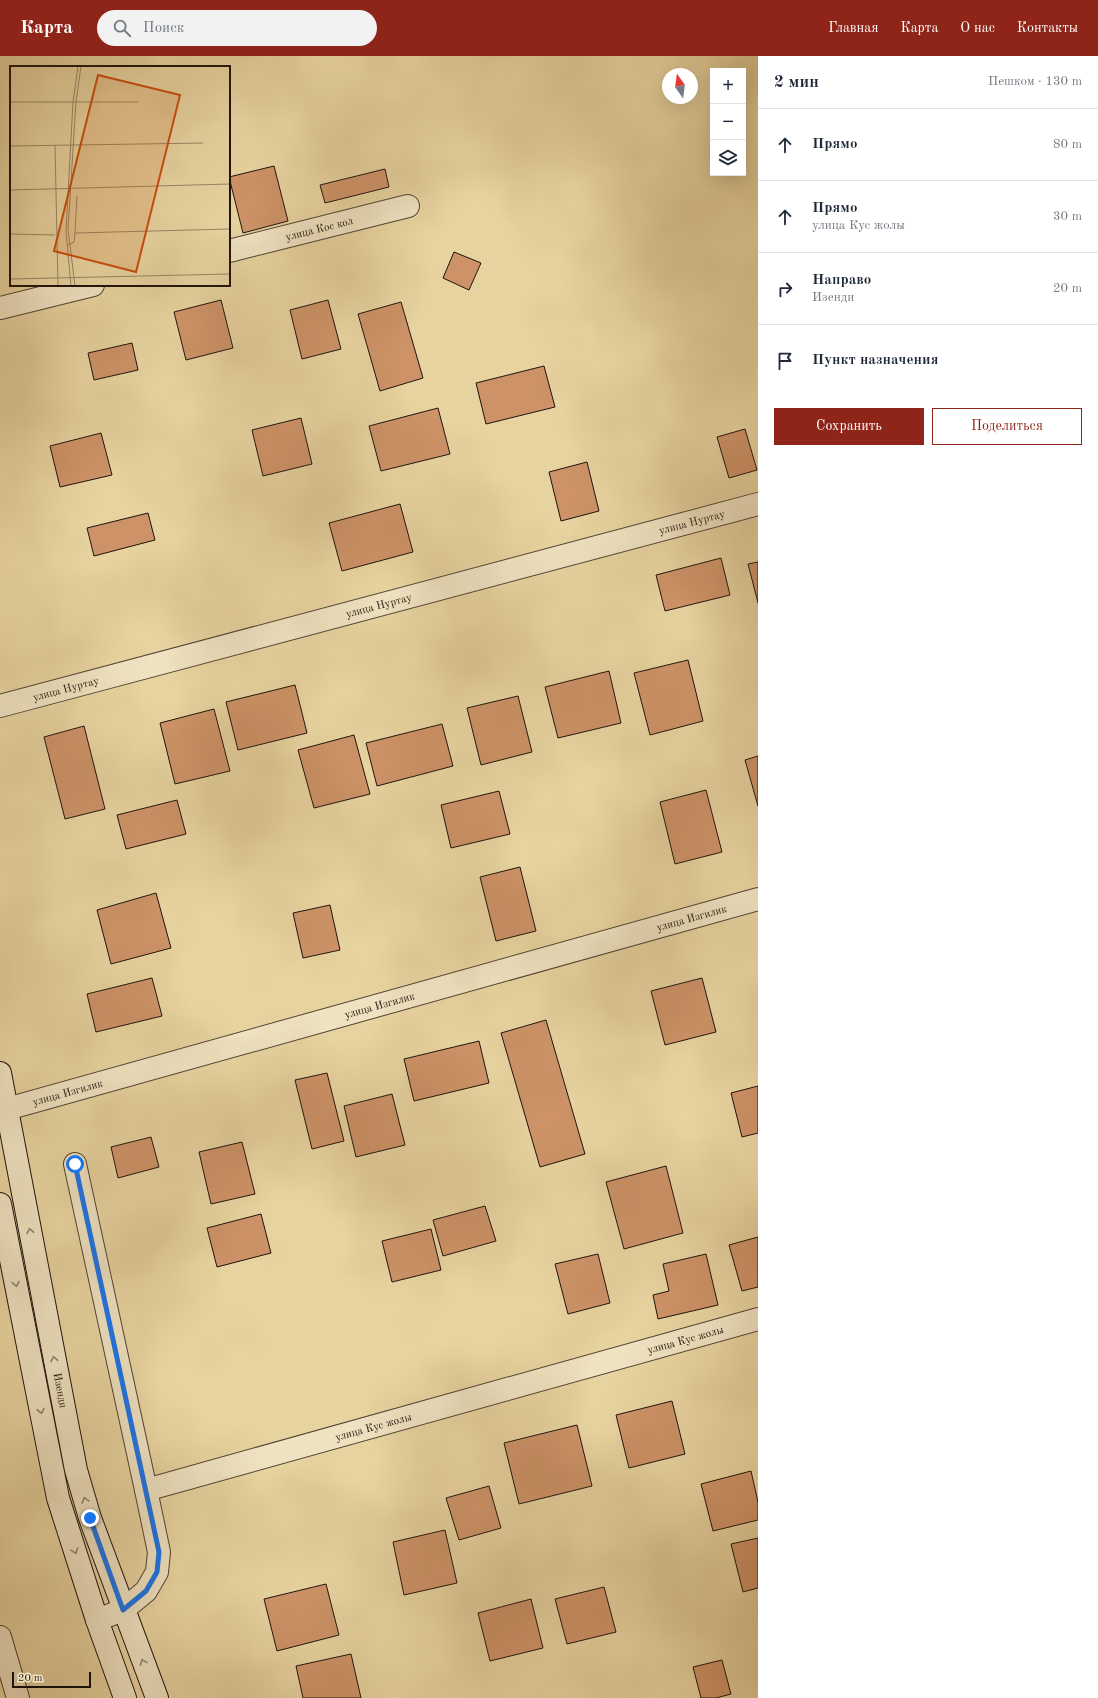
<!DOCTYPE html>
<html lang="ru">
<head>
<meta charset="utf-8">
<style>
  body { margin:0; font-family:"Old Standard TT",serif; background:#f2f2f3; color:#1f2937 }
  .controls { position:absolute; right:12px; top:12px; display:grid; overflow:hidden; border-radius:0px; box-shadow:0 4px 16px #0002 }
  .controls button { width:36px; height:36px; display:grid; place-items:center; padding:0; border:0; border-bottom:1px solid #e0e1e3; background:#fff; color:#1f2937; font:20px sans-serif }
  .compass { position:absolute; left:662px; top:12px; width:36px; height:36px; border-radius:50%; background:#fff; box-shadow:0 4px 16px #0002; rotate:346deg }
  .scale { position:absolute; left:12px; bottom:10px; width:79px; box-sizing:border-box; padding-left:4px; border:2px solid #1f130c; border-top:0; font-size:11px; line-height:14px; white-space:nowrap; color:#1f130c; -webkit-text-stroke:3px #efe2c1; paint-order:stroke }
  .stop { position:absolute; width:12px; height:12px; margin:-9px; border:3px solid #1a73e8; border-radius:50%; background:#fff }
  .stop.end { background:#1a73e8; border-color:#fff; box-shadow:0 1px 4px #0008 }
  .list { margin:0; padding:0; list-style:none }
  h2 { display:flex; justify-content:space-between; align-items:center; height:52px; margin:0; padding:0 16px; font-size:17px }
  h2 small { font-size:13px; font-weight:400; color:#747a83 }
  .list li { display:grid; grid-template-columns:26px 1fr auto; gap:12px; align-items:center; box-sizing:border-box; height:72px; padding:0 16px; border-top:1px solid #e0e1e3 }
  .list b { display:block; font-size:15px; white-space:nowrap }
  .list p { margin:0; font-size:13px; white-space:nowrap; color:#747a83 }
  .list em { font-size:13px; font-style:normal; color:#747a83 }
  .actions { display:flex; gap:8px; padding:12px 16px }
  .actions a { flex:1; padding:9px 0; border:1px solid #8f2418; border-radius:0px; text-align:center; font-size:14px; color:#8f2418 }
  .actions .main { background:#8f2418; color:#fff }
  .icon { flex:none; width:22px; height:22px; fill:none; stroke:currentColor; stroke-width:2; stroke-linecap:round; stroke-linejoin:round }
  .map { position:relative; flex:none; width:758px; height:1642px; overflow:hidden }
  header { display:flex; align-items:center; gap:24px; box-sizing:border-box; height:56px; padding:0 20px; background:#8f2418; color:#fff }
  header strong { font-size:19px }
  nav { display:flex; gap:22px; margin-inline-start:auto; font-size:14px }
  .search { width:280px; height:36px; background:#f2f2f3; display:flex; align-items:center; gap:10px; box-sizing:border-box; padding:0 14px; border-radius:22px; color:#747a83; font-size:15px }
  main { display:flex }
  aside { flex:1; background:#fff }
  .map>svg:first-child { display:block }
  .building { fill:#cd9268; stroke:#1f130c }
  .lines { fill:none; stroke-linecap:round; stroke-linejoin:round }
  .street-casing { stroke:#514331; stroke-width:24 }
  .secondary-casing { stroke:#1f130c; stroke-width:24 }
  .street { stroke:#efe2c1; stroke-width:22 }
  .secondary { stroke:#efe2c1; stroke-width:22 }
  .oneway { stroke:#918570 }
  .route { stroke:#1a73e8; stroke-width:5 }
  .labels { text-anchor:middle; stroke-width:3.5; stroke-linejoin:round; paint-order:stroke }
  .street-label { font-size:11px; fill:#1f130c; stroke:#efe2c1 }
  .inset-road { fill:none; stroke:#978665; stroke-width:1 }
  .view { fill:#ca4e0c; fill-opacity:0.15; stroke:#ca4e0c; stroke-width:2 }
  .inset-edge { fill:none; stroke:#1f130c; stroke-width:2 }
</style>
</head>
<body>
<header>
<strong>Карта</strong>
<div class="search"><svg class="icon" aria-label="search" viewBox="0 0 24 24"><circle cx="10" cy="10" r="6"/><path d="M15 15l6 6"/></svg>Поиск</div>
<nav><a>Главная</a><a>Карта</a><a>О нас</a><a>Контакты</a></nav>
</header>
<main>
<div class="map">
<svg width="758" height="1642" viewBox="0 0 758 1642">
  <rect width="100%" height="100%" fill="#e7d3a0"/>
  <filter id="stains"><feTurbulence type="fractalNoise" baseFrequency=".005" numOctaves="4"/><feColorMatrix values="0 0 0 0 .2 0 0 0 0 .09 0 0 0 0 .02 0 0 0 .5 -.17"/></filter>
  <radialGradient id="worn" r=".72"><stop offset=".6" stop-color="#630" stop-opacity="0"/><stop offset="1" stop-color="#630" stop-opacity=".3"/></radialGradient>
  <!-- building -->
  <path class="building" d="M274 110 288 165 243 177 229 121Z
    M385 113 389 131 325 147 320 129Z
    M454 196 481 207 469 234 443 222Z
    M221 244 233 292 186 304 174 256Z
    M328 244 341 293 302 303 290 254Z
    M401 246 423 322 380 335 358 258Z
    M132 287 138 314 94 324 88 297Z
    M544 310 555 351 486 368 476 327Z
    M438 352 450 398 381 415 369 370Z
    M301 362 312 408 263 420 252 374Z
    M745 373 757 414 729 422 717 381Z
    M101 377 112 419 60 431 50 390Z
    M587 406 599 455 561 465 549 416Z
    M400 448 413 496 342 515 329 467Z
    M148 457 155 484 94 500 87 472Z
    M721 502 730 539 665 555 656 519Z
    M758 506V547L748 508Z
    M688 604 703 665 650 679 634 617Z
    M609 615 621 667 558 682 545 631Z
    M295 629 307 677 238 694 226 646Z
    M518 640 532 696 481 709 467 652Z
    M214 653 230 715 175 728 160 667Z
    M442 668 453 710 377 730 366 687Z
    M84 670 105 753 65 763 44 681Z
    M354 679 370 738 314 752 298 694Z
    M758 700V750L745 704Z
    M706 734 722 796 675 808 660 746Z
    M499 735 510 778 451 792 441 749Z
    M177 744 186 778 126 793 117 759Z
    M520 811 536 875 496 885 480 821Z
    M156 837 171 892 111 908 97 854Z
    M330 849 340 894 303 902 293 857Z
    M152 922 162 960 96 976 87 938Z
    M702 922 716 976 665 989 651 935Z
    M546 964 585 1098 540 1111 501 977Z
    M479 985 489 1027 414 1045 404 1003Z
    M327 1017 344 1085 312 1093 295 1024Z
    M758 1030V1077L742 1081 731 1037Z
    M392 1038 405 1089 356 1101 344 1050Z
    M151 1081 159 1111 118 1122 111 1091Z
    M242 1086 255 1138 211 1148 199 1096Z
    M666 1110 683 1177 624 1193 606 1126Z
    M485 1150 496 1185 443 1200 433 1164Z
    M261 1158 271 1197 217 1211 207 1172Z
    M431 1173 441 1214 392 1226 382 1185Z
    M758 1181V1231L742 1235 729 1189Z
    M598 1198 610 1247 568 1258 555 1208Z
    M706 1198 718 1249 658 1263 653 1239 669 1235 663 1208Z
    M672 1345 685 1398 629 1412 616 1359Z
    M577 1369 592 1430 519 1448 504 1387Z
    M751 1415 758 1446V1464L713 1475 701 1428Z
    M489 1430 501 1472 459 1484 446 1442Z
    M445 1474 457 1527 404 1539 393 1486Z
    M758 1482V1532L743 1536 731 1488Z
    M326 1528 339 1579 277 1595 264 1543Z
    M604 1531 616 1576 567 1588 555 1543Z
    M531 1543 543 1592 490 1605 478 1557Z
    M351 1598 361 1642H303L296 1610Z
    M722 1604 731 1638 716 1642H701L693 1611Z"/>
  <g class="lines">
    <!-- street casing -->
    <g class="street-casing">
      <g id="street">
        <path id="s1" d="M229 195 408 150"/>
        <path d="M0 252 93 229"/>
        <path id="s2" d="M0 650 758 448"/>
        <path id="s3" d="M0 1055 758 843"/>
        <path d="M75 1108 146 1434"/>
        <path id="s4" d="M97 1564 123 1554 146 1535 157 1516 159 1496 146 1434 758 1263"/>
        <path d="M0 1581 18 1642"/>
      </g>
    </g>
    <!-- secondary casing -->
    <g class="secondary-casing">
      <g id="secondary">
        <path id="s5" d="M0 1017 76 1414 90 1462 157 1642"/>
        <path d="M0 1148 58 1442 97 1564 125 1642"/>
      </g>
    </g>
    <!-- street -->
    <use href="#street" class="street"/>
    <!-- secondary -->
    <use href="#secondary" class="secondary"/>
  </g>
  <!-- one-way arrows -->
  <defs><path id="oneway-chevron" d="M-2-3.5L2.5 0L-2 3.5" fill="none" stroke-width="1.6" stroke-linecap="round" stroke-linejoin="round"/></defs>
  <g class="oneway">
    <use href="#oneway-chevron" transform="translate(30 1175) rotate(-101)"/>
    <use href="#oneway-chevron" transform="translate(16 1228) rotate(79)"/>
    <use href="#oneway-chevron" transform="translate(54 1303) rotate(-101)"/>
    <use href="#oneway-chevron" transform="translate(41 1355) rotate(79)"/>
    <use href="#oneway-chevron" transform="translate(85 1444) rotate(-107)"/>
    <use href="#oneway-chevron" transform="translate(75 1495) rotate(72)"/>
    <use href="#oneway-chevron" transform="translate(143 1606) rotate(-111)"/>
  </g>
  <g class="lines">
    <!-- route -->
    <path class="route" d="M75 1108 159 1496 157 1516 146 1535 123 1554 90 1462"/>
  </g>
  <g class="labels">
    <!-- street labels -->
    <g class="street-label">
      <text dy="4" stroke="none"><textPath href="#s1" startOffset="93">улица Кос кол</textPath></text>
      <text dy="4" stroke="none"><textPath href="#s2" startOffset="716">улица Нуртау</textPath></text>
      <text dy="4" stroke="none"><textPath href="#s2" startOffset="392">улица Нуртау</textPath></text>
      <text dy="4" stroke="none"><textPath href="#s2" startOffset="68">улица Нуртау</textPath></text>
      <text dy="4" stroke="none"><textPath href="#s3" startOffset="718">улица Изгилик</textPath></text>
      <text dy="4" stroke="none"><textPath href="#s3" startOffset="394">улица Изгилик</textPath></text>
      <text dy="4" stroke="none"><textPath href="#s3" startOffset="70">улица Изгилик</textPath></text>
      <text dy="4" stroke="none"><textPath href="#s4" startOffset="723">улица Кус жолы</textPath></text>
      <text dy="4" stroke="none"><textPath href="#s5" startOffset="323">Изенди</textPath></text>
      <text dy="4" stroke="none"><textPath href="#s4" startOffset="399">улица Кус жолы</textPath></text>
    </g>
  </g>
  <!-- overview -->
  <g transform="translate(10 10)">
    <rect width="220" height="220" fill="#e7d3a0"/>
    <path class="inset-road" d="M0 36H128M45 79 48 220M0 80 193 77M0 124 220 118M65 167 67 130M0 168 45 169M58 179 64 176 65 167 220 163M0 213 220 208M61 220 56 165 63 36 68 0M65 220 58 163 66 36 71 0"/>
    <path class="view" d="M88 9 170 29 126 206 44 185Z"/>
    <rect width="220" height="220" class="inset-edge"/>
  </g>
  <rect width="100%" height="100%" filter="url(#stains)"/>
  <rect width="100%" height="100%" fill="url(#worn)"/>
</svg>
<div class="controls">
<button>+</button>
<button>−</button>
<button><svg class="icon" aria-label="layers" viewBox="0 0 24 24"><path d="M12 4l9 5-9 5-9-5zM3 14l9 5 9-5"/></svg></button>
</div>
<svg class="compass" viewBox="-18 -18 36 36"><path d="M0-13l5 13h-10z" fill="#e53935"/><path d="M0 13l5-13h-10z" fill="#747a83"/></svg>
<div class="scale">20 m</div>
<div class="stop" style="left:75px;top:1108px"></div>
<div class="stop end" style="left:90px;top:1462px"></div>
</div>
<aside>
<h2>2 мин<small>Пешком · 130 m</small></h2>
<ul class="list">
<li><svg class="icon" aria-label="ahead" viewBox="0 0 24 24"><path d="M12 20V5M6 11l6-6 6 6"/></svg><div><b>Прямо</b></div><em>80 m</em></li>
<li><svg class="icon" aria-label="ahead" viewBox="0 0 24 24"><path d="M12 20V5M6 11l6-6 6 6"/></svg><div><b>Прямо</b><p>улица Кус жолы</p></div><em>30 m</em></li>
<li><svg class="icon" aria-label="right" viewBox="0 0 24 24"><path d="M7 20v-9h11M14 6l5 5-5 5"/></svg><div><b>Направо</b><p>Изенди</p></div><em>20 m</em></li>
<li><svg class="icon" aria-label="arrive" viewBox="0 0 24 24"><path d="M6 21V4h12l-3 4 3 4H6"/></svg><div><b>Пункт назначения</b></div></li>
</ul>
<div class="actions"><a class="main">Сохранить</a><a>Поделиться</a></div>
</aside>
</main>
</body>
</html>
